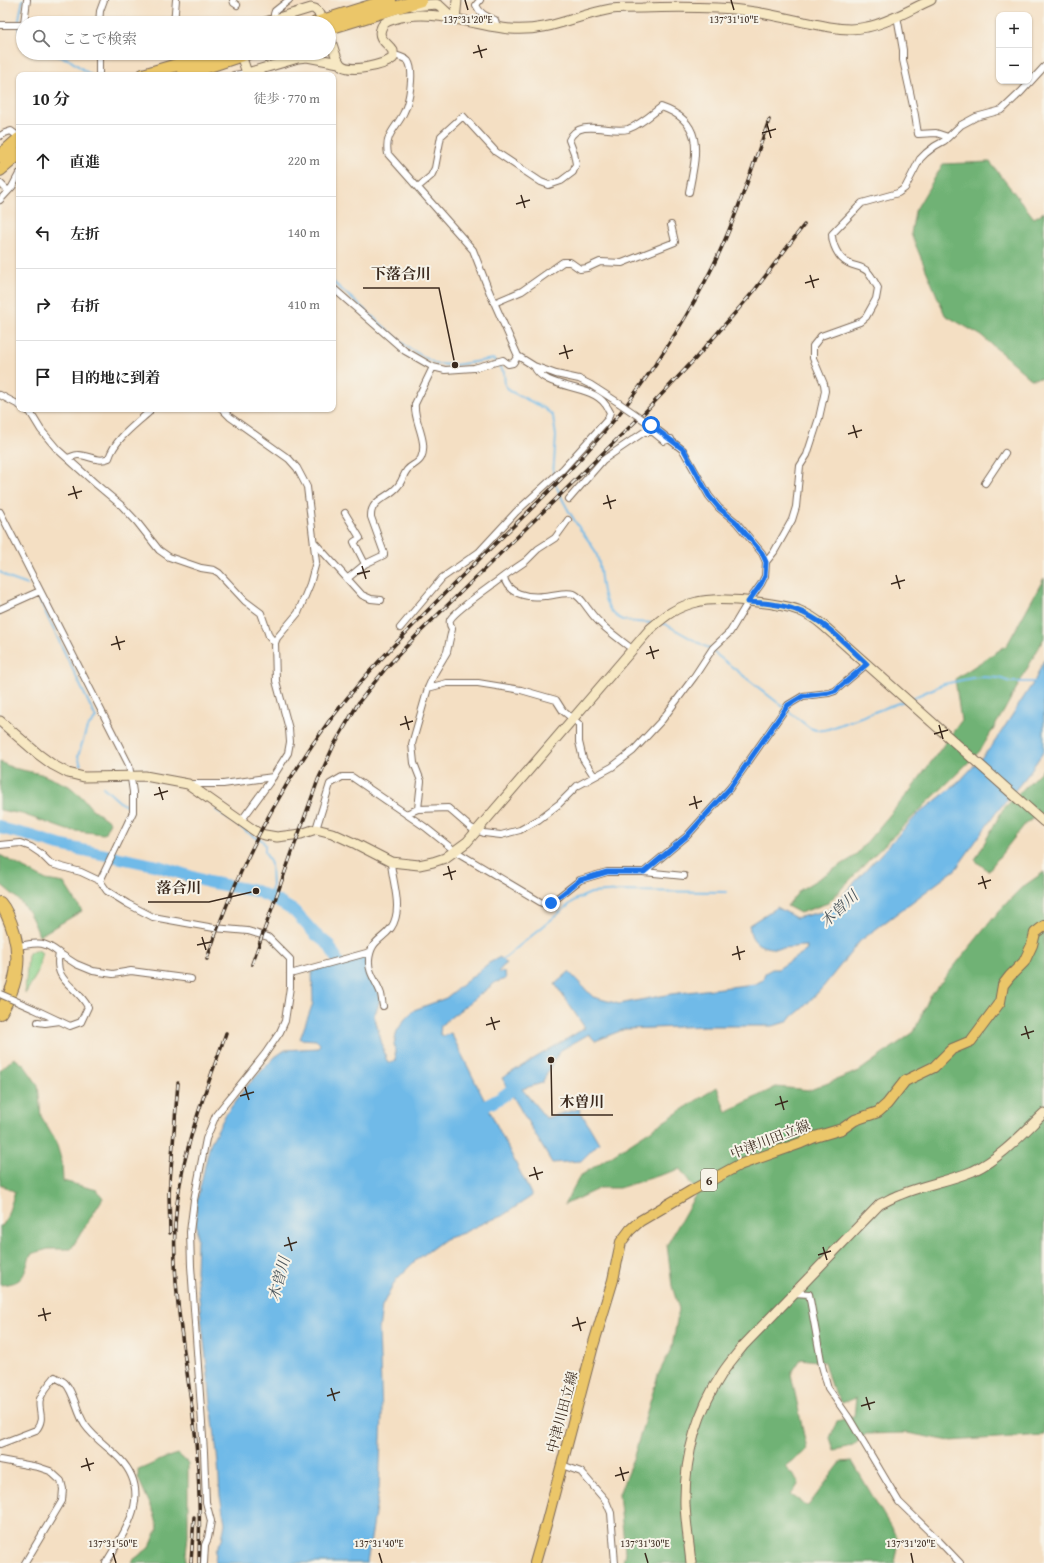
<!DOCTYPE html>
<html lang="ja">
<head>
<meta charset="utf-8">
<style>
  body { margin:0; font-family:"Gentium Book Plus","Noto Serif JP",serif; background:#f2f2f2; color:#222 }
  .controls { position:absolute; right:12px; top:12px; display:grid; overflow:hidden; border-radius:8px; box-shadow:0 1px 3px #0004 }
  .controls button { width:36px; height:36px; display:grid; place-items:center; padding:0; border:0; border-bottom:1px solid #e0e0e0; background:#fff; color:#222; font:20px sans-serif }
  .stop { position:absolute; width:12px; height:12px; margin:-9px; border:3px solid #1a73e8; border-radius:50%; background:#fff }
  .stop.end { background:#1a73e8; border-color:#fff; box-shadow:0 1px 4px #0008 }
  .list { margin:0; padding:0; list-style:none }
  h2 { display:flex; justify-content:space-between; align-items:center; height:52px; margin:0; padding:0 16px; font-size:17px }
  h2 small { font-size:13px; font-weight:400; color:#767676 }
  .list li { display:grid; grid-template-columns:26px 1fr auto; gap:12px; align-items:center; box-sizing:border-box; height:72px; padding:0 16px; border-top:1px solid #e0e0e0 }
  .list b { display:block; font-size:15px; white-space:nowrap }
  .list em { font-size:13px; font-style:normal; color:#767676 }
  .icon { flex:none; width:22px; height:22px; fill:none; stroke:currentColor; stroke-width:2; stroke-linecap:round; stroke-linejoin:round }
  .map { position:relative; flex:none; width:1044px; height:1563px; overflow:hidden }
  .search { position:absolute; background:#fff; box-shadow:0 1px 3px #0004; left:16px; top:16px; width:320px; height:44px; display:flex; align-items:center; gap:10px; box-sizing:border-box; padding:0 14px; border-radius:22px; color:#767676; font-size:15px }
  .panel { position:absolute; background:#fff; box-shadow:0 1px 3px #0004; left:16px; top:72px; width:320px; height:340px; border-radius:8px }
  .map>svg:first-child { display:block }
  .green { fill:#8acf89; stroke:#627c54 }
  .forest { fill:#6fb275; stroke:#556e4a }
  .water { fill:#6fbae8; stroke:#557283 }
  .lines { fill:none; stroke-linecap:round; stroke-linejoin:round }
  .stream { stroke:#6fbae8; stroke-width:2 }
  .river { stroke:#6fbae8; stroke-width:12 }
  .street-casing { stroke:#7c6958; stroke-width:8 }
  .secondary-casing { stroke:#7c6958; stroke-width:11 }
  .primary-casing { stroke:#7c6958; stroke-width:12 }
  .highway-casing { stroke:#7c6958; stroke-width:14 }
  .street { stroke:#fff; stroke-width:6 }
  .secondary { stroke:#f7e8c3; stroke-width:9 }
  .primary { stroke:#ebc669; stroke-width:10 }
  .highway { stroke:#ebc669; stroke-width:12 }
  .rail-casing { stroke:#3b2a1e; stroke-width:3.5 }
  .rail { stroke:#f7f3e8; stroke-width:2; stroke-dasharray:6; stroke-linecap:butt }
  .street-bridge-casing { stroke:#7c6958; stroke-width:8; stroke-linecap:butt }
  .street-bridge { stroke:#fff; stroke-width:6 }
  .route { stroke:#1a73e8; stroke-width:5 }
  .ticks { fill:none; stroke:#3b2a1e; stroke-width:1.5 }
  .labels { text-anchor:middle; stroke-width:4; stroke-linejoin:round; paint-order:stroke }
  .shield { fill:#f7f3e8; stroke:#73665b; stroke-width:1 }
  .shield-label { font-size:13px; font-weight:bold; fill:#3b2a1e }
  .street-label { font-size:14px; fill:#3b2a1e; stroke:#f7f3e8 }
  .water-label { font-size:15px; font-style:italic; fill:#4b555b; stroke:#f7f3e8 }
  .ticks-label { font-size:10px; text-anchor:middle; fill:#3b2a1e; stroke:#f7f3e8; stroke-width:4; stroke-linejoin:round; paint-order:stroke }
  .leader { fill:none; stroke:#3b2a1e; stroke-width:1.5 }
  .callout-dot { fill:#3b2a1e; stroke:#f7f3e8; stroke-width:1.5 }
  .callout-label { font-size:15px; text-anchor:middle; font-weight:bold; fill:#3b2a1e; stroke:#f7f3e8; stroke-width:4; stroke-linejoin:round; paint-order:stroke }
</style>
</head>
<body>
<div class="map">
<svg width="1044" height="1563" viewBox="0 0 1044 1563">
  <rect width="100%" height="100%" fill="#f7f3e8"/>
  <filter id="ink" filterUnits="userSpaceOnUse"><feTurbulence type="fractalNoise" baseFrequency=".025" numOctaves="2"/><feDisplacementMap in="SourceGraphic" scale="8" xChannelSelector="R" yChannelSelector="G"/><feConvolveMatrix kernelMatrix="1 2 1 2 8 2 1 2 1" color-interpolation-filters="sRGB"/></filter>
  <filter id="wash" filterUnits="userSpaceOnUse"><feTurbulence type="fractalNoise" baseFrequency=".012" numOctaves="4" result="noise"/><feDisplacementMap in="SourceGraphic" scale="16" xChannelSelector="R" yChannelSelector="G"/><feGaussianBlur stdDeviation="0.9" result="paint"/><feColorMatrix in="noise" values="0 0 0 0 0 0 0 0 0 0 0 0 0 0 0 0 0 1.4 0 .05"/><feComposite in="paint" operator="in"/></filter>
  <g filter="url(#wash)">
    <rect width="100%" height="100%" fill="#f4dfc3"/>
    <!-- green -->
    <path class="green" d="M38 950 42 953 37 974 25 994 28 955 30 952Z"/>
    <!-- forest -->
    <path class="forest" d="M990 162 1034 218 1044 212V378L1031 379 982 336 945 315 911 234 915 211 943 164Z
      M1044 578V638L1004 711 980 751 868 861 828 903 800 913 787 906 800 890 854 857 910 791 961 721 955 679 1007 645Z
      M0 762 13 768 41 774 69 786 82 797 91 808 110 822 104 834 67 830 22 814 0 810Z
      M1044 768V812L1026 823 988 871 975 860 1003 809Z
      M0 855 46 880 64 883 82 911 39 936C30 910 22 901 0 884Z
      M1044 872V1435L950 1441 907 1433 866 1434 853 1446 834 1450 830 1438 837 1421 854 1416 856 1398 842 1403 831 1386 824 1362 801 1359 791 1374 807 1450 785 1467 799 1482 791 1495 808 1506 841 1462 852 1461 899 1541 895 1563H623L625 1552 619 1494 633 1459 658 1375 672 1347 679 1309 672 1286 667 1245 697 1192 680 1169 619 1188H600L564 1205 580 1176 717 1087 726 1112 776 1087 810 1090 859 1071 914 1032 930 996 999 911 1021 888Z
      M14 1058 24 1065 38 1085 41 1116 56 1142 62 1162 63 1181 97 1190 103 1198 71 1249H48L31 1254C23 1275 26 1283 0 1285V1226H2L6 1220 15 1192 2 1185H0V1070Z
      M178 1454 188 1463V1536L185 1563H132L133 1560 150 1547 158 1528 154 1513 138 1478V1470C152 1465 164 1457 178 1454Z"/>
    <!-- water -->
    <path class="water" d="M1044 659V751L1026 777 995 814 956 869 860 941 823 987 803 1008 786 1022 773 1026H707L625 1029 595 1041 589 1034 561 1050 554 1060 542 1083 522 1089 546 1118 579 1109 599 1143 581 1161 552 1163 502 1078 585 1028 555 984 569 972 593 997 619 1004 671 994 755 984 763 980 765 973 772 969H778L807 950 806 946C790 946 762 955 752 937 750 933 750 928 749 925L777 907 796 918 829 910 916 816 959 782 992 746 1035 680Z
      M367 955C367 959 367 964 368 968 373 989 387 992 374 1015L387 1062 390 1063 396 1061 394 1044 397 1031 405 1019 414 1010 446 998 489 963 500 957 506 963 498 972 505 973 506 979 496 982 441 1025 440 1034 444 1036 451 1033 532 1196 502 1216 483 1223 463 1233 445 1239 415 1261 396 1280 382 1306 379 1330 382 1415 379 1489 367 1563H215L216 1550 222 1539 225 1523 220 1496 218 1463 196 1271 197 1239 196 1205 210 1144 226 1114 247 1086 275 1057 285 1050 318 1048 320 1044 316 1040 300 1039 313 1003 312 971Z"/>
    <g class="lines">
      <!-- stream -->
      <path class="stream" d="M23 40 21 39C16 26 20 13 23 0
        M47 53 68 59 91 75
        M333 282 407 347 436 364 455 365 493 359 504 372 505 385 510 391 544 408 553 416 556 436 553 475
        M554 480C560 496 568 511 578 526 585 537 595 546 598 559 603 579 599 605 619 618 628 624 641 621 651 623
        M0 572 11 579 28 585
        M38 597 96 718 87 728 78 756 81 765
        M662 624H665L708 648 810 728C816 731 821 731 828 729L904 701
        M910 699 944 684 972 678 983 677 999 678 1010 682H1035
        M103 787 122 804 127 805
        M216 810 253 836 262 840 265 845V852L271 864 272 888 270 897
        M501 961 575 900 591 893 622 891 727 892"/>
      <!-- river -->
      <path class="river" d="M0 826 4 829 28 835 59 845 158 866 208 882 256 891 270 897 294 911 315 934 329 945 338 962 340 973
        M472 1112C492 1103 506 1098 520 1080"/>
    </g>
  </g>
  <g filter="url(#ink)">
    <g class="lines">
      <!-- street casing -->
      <g class="street-casing">
        <path id="street" d="M233 0 234 3 237 5
          M480 0 476 5C480 14 486 16 495 20L497 27
          M897 16 903 50V60L915 115 918 134 936 133 948 137
          M274 19V14L275 11 289 0
          M24 23 27 0
          M99 23 100 11 104 0
          M174 23 176 0
          M0 25H23
          M99 53V75
          M394 55C398 56 405 58 408 61 415 71 409 102 404 112 397 128 384 134 388 154L473 250 489 291 518 356 534 366 556 374 579 379 591 385 619 403
          M234 75 247 73
          M0 136 5 133 11 131 19 137
          M0 183 8 191
          M418 187 431 176 435 168 441 136 463 116 496 152 541 182 549 185 561 181 573 172 576 164 574 153 569 140C579 117 610 134 628 129 640 125 651 115 661 107 706 122 696 155 689 192
          M0 200 12 187 19 174
          M333 288 405 351 433 367 445 370 474 368 503 360 508 364 513 363 518 356
          M494 303 522 291 563 262H570L580 269 587 268 600 262 622 263 675 242 671 225
          M0 395 19 405
          M25 409 30 412 41 430 57 449 97 485 122 506 137 522 159 550 169 557 201 568 214 570 219 573 245 601 261 613 269 636 275 643
          M222 409 230 417 289 459 297 468 307 487 316 562 310 584 298 613 277 638 275 643 276 681 289 729 290 742 288 753 269 783 241 821
          M68 458C71 457 75 455 78 455 89 455 97 463 109 458 115 439 134 426 149 412
          M985 483 1005 453
          M569 499 603 460 644 432H653L664 441 671 439
          M0 512 129 765 133 792V812L100 881 107 891 128 904 153 917 214 928 248 931 268 937 290 959V987L285 1021 280 1032 265 1054 216 1115 206 1139 194 1200 190 1232 191 1266 204 1452 206 1502 211 1521 208 1538 205 1545 204 1563
          M345 513 360 538 354 542 365 564
          M314 542 362 595 371 599 381 600
          M766 562 774 552 792 520 796 507 800 466 807 455 819 418 825 391 824 384 813 358V346L821 336 860 322 866 317 876 299 878 288C875 283 872 276 868 272 862 266 855 267 848 263 838 258 832 244 832 234L862 203 898 193 905 188 920 159 926 153 935 146 944 141 961 125 976 117 1002 110 1021 92 1044 67
          M504 576 526 561 538 549 555 538 568 520
          M347 579 365 564 384 555V553L371 517C370 499 389 498 398 486 402 482 403 475 407 470 411 465 418 464 421 458 429 441 413 421 415 404L433 367
          M0 609 40 591
          M400 628 442 578 479 552 516 512 563 469 608 419 610 412C608 409 607 406 605 404 590 383 544 390 534 366
          M428 688 447 683H478L521 690 556 700 563 711 579 724V742L583 759 594 776
          M188 784H223L273 777
          M418 809 421 781 414 763 412 744 428 688 435 672 447 652 452 629C450 626 449 624 450 620 454 611 494 584 504 576 506 594 528 598 544 596 554 596 564 591 574 594 581 597 584 604 589 610 600 626 617 637 632 649
          M406 814 418 809 448 808 471 828 484 833 501 835 520 830 538 820 559 804 577 786 612 767 633 751 662 720 694 677 713 648 730 632 748 602 761 584 765 576 766 562 762 553 736 522 719 508 709 496 683 450 651 425
          M316 829 330 784 342 777H352L425 827 455 851 542 903H551L580 880 607 872H644L684 876
          M0 845 20 843 31 847 40 853 51 864 81 872 100 881
          M644 872 687 836 730 788 788 705 803 696 829 693 835 691 867 664
          M18 946C38 943 42 940 59 953 53 983 76 984 88 1007L81 1022 70 1026 34 1009
          M59 953 76 964 93 971 113 974 131 971 191 979
          M290 974 370 952
          M383 1006C382 1002 382 998 381 994 377 982 368 973 369 960 371 940 381 941 391 928 404 909 392 882 391 862
          M38 1022 45 1023 60 1021
          M794 1293 809 1294 822 1366 828 1388 849 1418 899 1502 939 1541 960 1563
          M0 1444 36 1430C46 1418 37 1410 40 1399 43 1391 49 1384 55 1377 58 1379 63 1381 65 1383 74 1392 77 1413 85 1425 94 1438 108 1447 120 1459 153 1494 126 1529 106 1563
          M0 1460 38 1467 50 1471 61 1481 63 1489 62 1501 25 1563
          M562 1465 581 1472 606 1501 611 1513 615 1563"/>
      </g>
      <!-- secondary casing -->
      <g class="secondary-casing">
        <path id="secondary" d="M413 6 436 4 440 6 455 20
          M455 20 457 0
          M262 23 311 8 315 9 320 14
          M330 38C333 46 335 57 340 64 348 74 385 65 393 58V51C388 43 377 39 381 29 383 22 388 21 394 19 432 7 473 26 511 29 549 32 576 15 611 9 621 8 632 8 642 8 667 7 692 7 717 8 747 9 776 16 804 22 825 26 846 32 867 27 888 23 911 9 931 0
          M241 55 247 73 298 58 307 57 339 63
          M0 721 38 754 53 765 68 773 84 777 145 776 188 784 258 833 265 835 277 837 301 834 316 829 332 833 356 844 391 862 419 865 433 862 445 858 467 842 650 629C666 615 676 607 697 602 717 596 779 603 798 610 808 614 816 619 824 626L1044 822
          M691 1563C689 1544 686 1524 685 1505 684 1458 697 1412 723 1372 729 1363 736 1355 743 1346L880 1204C887 1201 893 1197 899 1195 923 1185 949 1181 973 1171 1001 1158 1022 1134 1044 1113"/>
      </g>
      <!-- primary casing -->
      <g class="primary-casing">
        <path id="primary" d="M535 1563 547 1521 593 1346 613 1280 621 1242 630 1230 640 1221 691 1191 739 1165 801 1143 815 1137 842 1129 855 1120 878 1112 887 1104 905 1081 934 1067 952 1049 971 1041 1000 1002 1003 985 1010 976 1024 962 1032 945 1035 933 1044 926"/>
      </g>
      <!-- highway casing -->
      <g class="highway-casing">
        <path id="highway" d="M316 23 390 0
          M329 28 421 0
          M143 75 217 53
          M182 75 248 53
          M0 156 19 139
          M0 170 19 154
          M0 903C7 911 11 923 14 933 22 962 16 988 0 1013"/>
      </g>
      <!-- street -->
      <use href="#street" class="street"/>
      <!-- secondary -->
      <use href="#secondary" class="secondary"/>
      <!-- primary -->
      <use href="#primary" class="primary"/>
      <!-- highway -->
      <use href="#highway" class="highway"/>
      <!-- rail casing -->
      <g class="rail-casing">
        <path id="rail" d="M207 959C240 858 294 758 364 678 392 646 423 615 453 585 512 526 576 470 627 404 660 360 690 313 714 264 736 218 752 169 769 120
          M252 964 318 780 334 745 359 702 386 668 417 635 644 413 695 359 754 291 804 225
          M170 1233 169 1193 178 1083
          M191 1563 194 1517
          M199 1563C200 1517 200 1470 194 1424 186 1358 172 1291 175 1225 179 1157 204 1096 226 1033"/>
      </g>
      <!-- rail -->
      <use href="#rail" class="rail"/>
      <!-- street-bridge casing -->
      <g class="street-bridge-casing">
        <path id="street-bridge" d="M619 403 651 425
          M0 994 34 1009"/>
      </g>
      <!-- street-bridge -->
      <use href="#street-bridge" class="street-bridge"/>
    </g>
  </g>
  <g class="lines" filter="url(#ink)">
    <!-- route -->
    <path class="route" d="M551 903 580 880 607 872H644L687 836 730 788 788 705 803 696 829 693 835 691 867 664C846 645 824 619 796 610 781 604 764 603 748 602L761 584 765 576 766 562 762 553 736 522 719 508 709 496 684 450 651 425"/>
  </g>
  <!-- ticks -->
  <path class="ticks" d="M465 0 468 10M731 0 734 10M478 45 482 58M473 53 487 49M767 124 771 138M762 133 776 129M521 195 525 208M516 204 530 200M810 275 814 288M805 283 819 279M564 345 568 359M559 354 573 350M853 425 857 438M848 434 862 430M73 486 77 499M68 495 82 491M607 495 611 509M603 504 616 500M362 566 366 579M357 574 370 571M896 575 900 589M891 584 905 580M116 636 120 650M111 645 125 641M650 646 654 659M646 654 659 650M405 716 409 730M400 725 413 721M939 725 943 739M934 734 948 730M159 787 163 800M154 795 168 791M694 796 697 809M689 805 702 801M448 866 452 880M443 875 456 871M982 876 986 889M978 884 991 880M202 937 206 950M197 945 211 942M737 946 740 960M732 955 745 951M491 1017 495 1030M486 1025 500 1021M1025 1026 1029 1039M1021 1035 1034 1031M245 1087 249 1100M240 1096 254 1092M780 1096 784 1110M775 1105 788 1101M534 1167 538 1180M529 1176 543 1172M288 1237 292 1251M284 1246 297 1242M823 1247 827 1260M818 1255 831 1251M43 1308 46 1321M38 1316 51 1313M577 1317 581 1331M572 1326 586 1322M331 1388 335 1401M327 1396 340 1392M866 1397 870 1410M861 1406 875 1402M86 1458 90 1471M81 1467 94 1463M620 1467 624 1481M615 1476 629 1472M113 1553 116 1563M379 1553 382 1563M645 1553 648 1563M911 1553 913 1563"/>
  <g class="labels">
    <!-- shield labels -->
    <rect class="shield" x="701" y="1169" width="16" height="22" rx="3"/>
    <g class="shield-label">
      <text x="709" y="1185">6</text>
    </g>
    <!-- street labels -->
    <g class="street-label">
      <text transform="translate(770 1139) rotate(-21)" y="5">中津川田立線</text>
      <text transform="translate(562 1412) rotate(-75)" y="5">中津川田立線</text>
    </g>
    <!-- water labels -->
    <g class="water-label">
      <text transform="translate(839 909) rotate(-43)" y="5">木曽川</text>
      <text transform="translate(279 1279) rotate(-75)" y="5">木曽川</text>
    </g>
  </g>
  <g class="ticks-label">
    <text x="468" y="23">137°31'20"E</text>
    <text x="734" y="23">137°31'10"E</text>
    <text x="113" y="1547">137°31'50"E</text>
    <text x="379" y="1547">137°31'40"E</text>
    <text x="645" y="1547">137°31'30"E</text>
    <text x="911" y="1547">137°31'20"E</text>
  </g>
  <!-- callouts -->
  <path class="leader" d="M455 365L439 288H363M256 891L209 902H148M551 1060L552 1115H613"/>
  <g class="callout-dot">
    <circle cx="455" cy="365" r="4"/>
    <circle cx="256" cy="891" r="4"/>
    <circle cx="551" cy="1060" r="4"/>
  </g>
  <g class="callout-label">
    <text x="401" y="279">下落合川</text>
    <text x="179" y="893">落合川</text>
    <text x="582" y="1107">木曽川</text>
  </g>
</svg>
<div class="controls">
<button>+</button>
<button>−</button>
</div>
<div class="stop" style="left:651px;top:425px"></div>
<div class="stop end" style="left:551px;top:903px"></div>
<div class="search"><svg class="icon" aria-label="search" viewBox="0 0 24 24"><circle cx="10" cy="10" r="6"/><path d="M15 15l6 6"/></svg>ここで検索</div>
<section class="panel">
<h2>10 分<small>徒歩 · 770 m</small></h2>
<ul class="list">
<li><svg class="icon" aria-label="ahead" viewBox="0 0 24 24"><path d="M12 20V5M6 11l6-6 6 6"/></svg><div><b>直進</b></div><em>220 m</em></li>
<li><svg class="icon" aria-label="left" viewBox="0 0 24 24"><path d="M17 20v-9H6M10 6l-5 5 5 5"/></svg><div><b>左折</b></div><em>140 m</em></li>
<li><svg class="icon" aria-label="right" viewBox="0 0 24 24"><path d="M7 20v-9h11M14 6l5 5-5 5"/></svg><div><b>右折</b></div><em>410 m</em></li>
<li><svg class="icon" aria-label="arrive" viewBox="0 0 24 24"><path d="M6 21V4h12l-3 4 3 4H6"/></svg><div><b>目的地に到着</b></div></li>
</ul>
</section>
</div>
</body>
</html>
